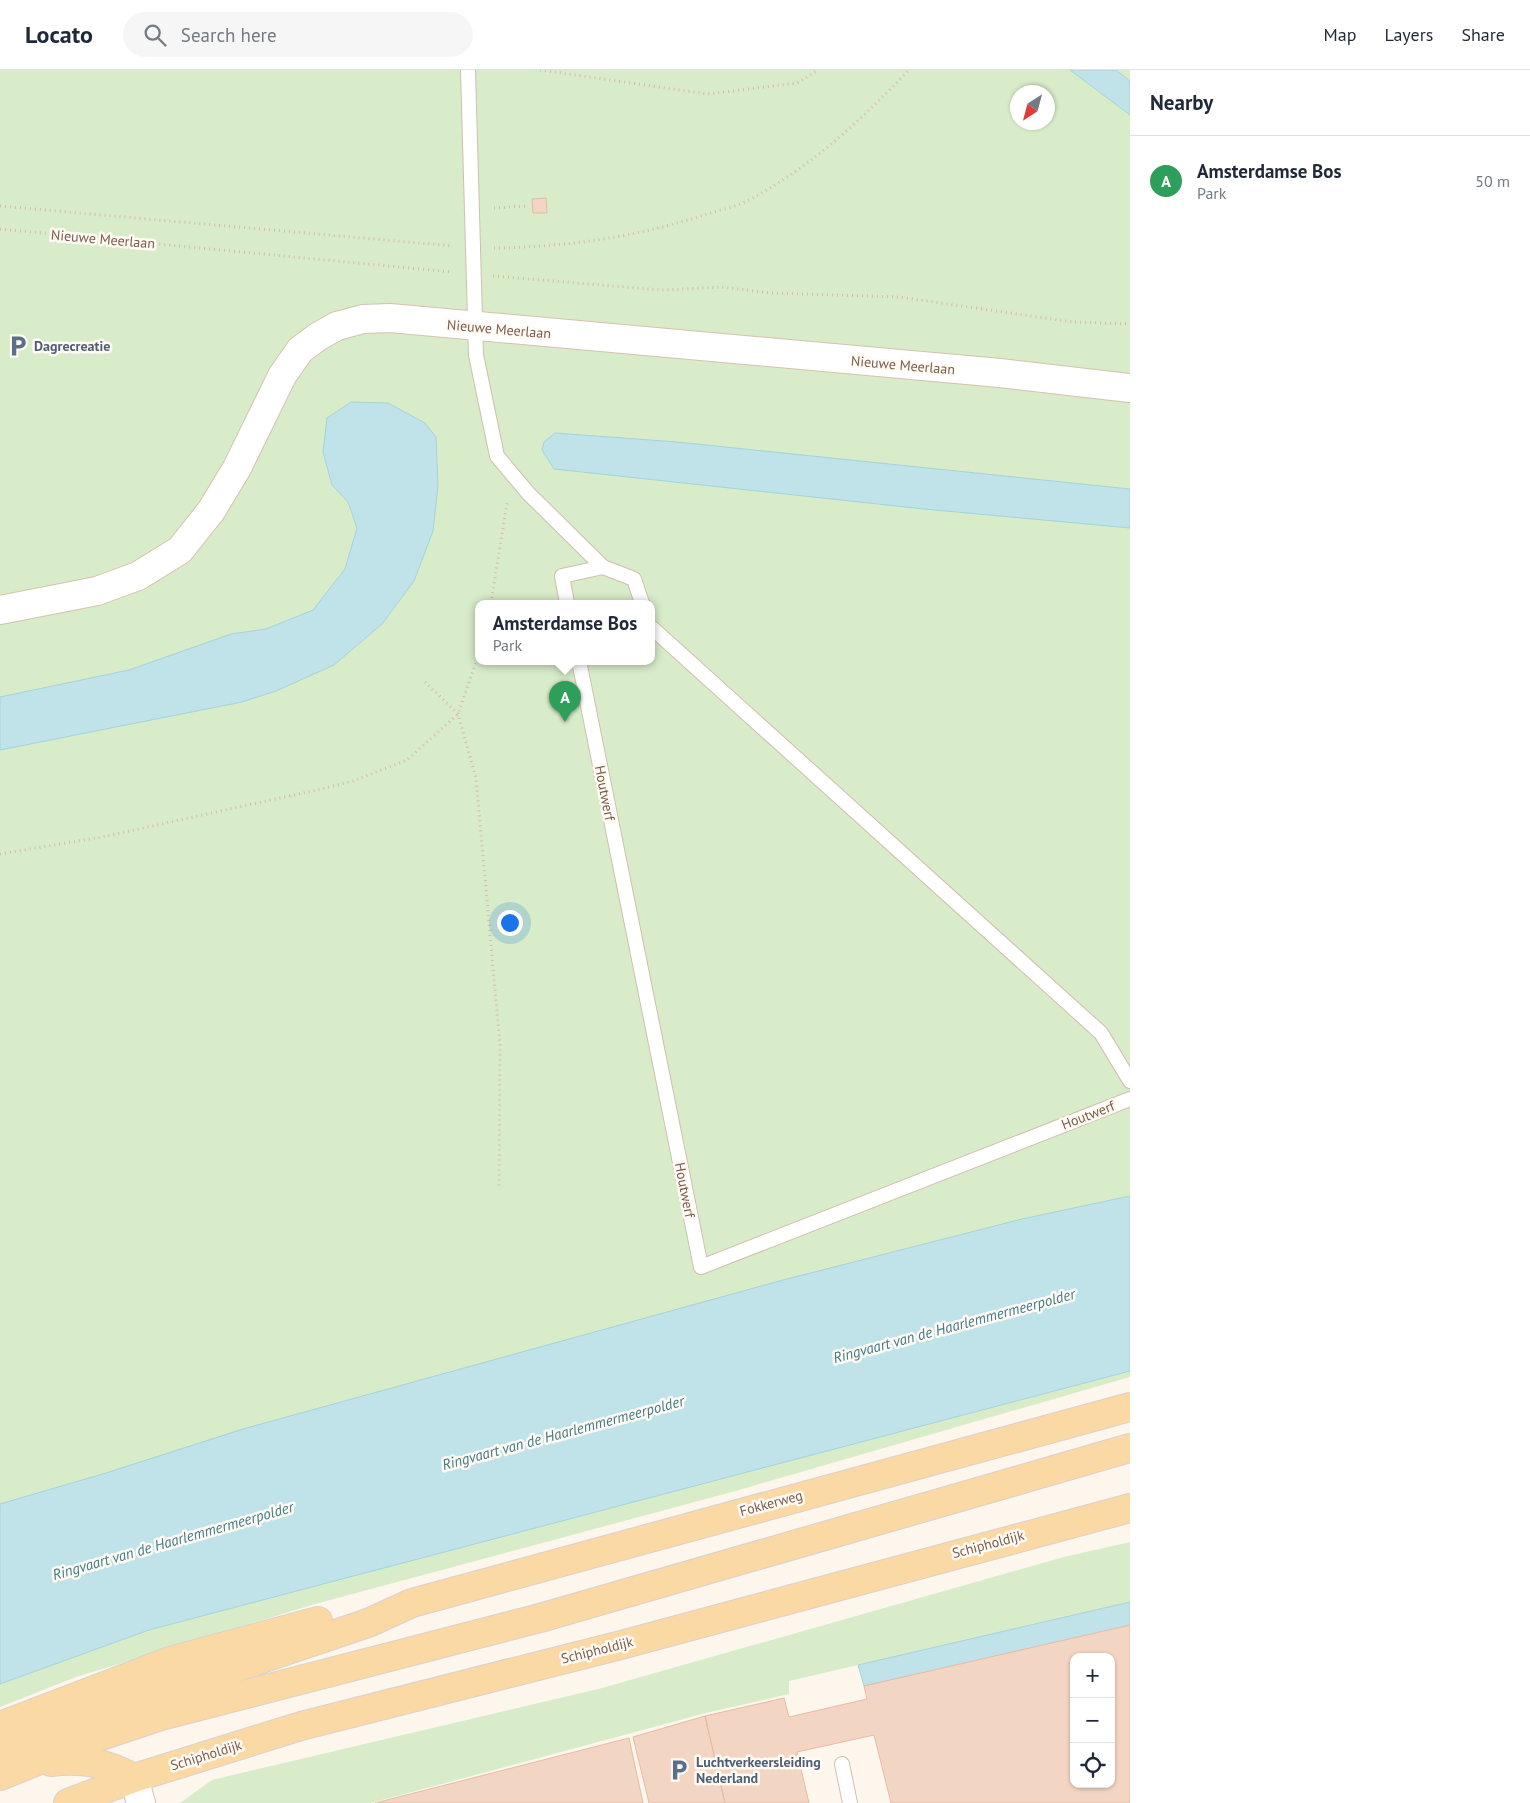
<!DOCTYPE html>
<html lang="en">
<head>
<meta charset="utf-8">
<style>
  body { margin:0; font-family:"PT Sans",sans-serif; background:#f6f6f7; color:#1f2937 }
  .controls { position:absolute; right:15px; bottom:15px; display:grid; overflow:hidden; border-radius:10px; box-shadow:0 1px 4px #0004 }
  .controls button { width:45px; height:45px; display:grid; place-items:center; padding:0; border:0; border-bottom:1px solid #e0e1e3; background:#fff; color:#1f2937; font:25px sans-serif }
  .compass { position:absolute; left:1010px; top:15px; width:45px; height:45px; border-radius:50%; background:#fff; box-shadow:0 1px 4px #0004; rotate:216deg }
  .you { position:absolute; left:509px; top:852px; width:18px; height:18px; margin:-12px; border:4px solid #fff; border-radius:50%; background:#1a73e8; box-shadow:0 0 0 8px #1a73e833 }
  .badge { display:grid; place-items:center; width:32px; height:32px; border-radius:50%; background:#e76f51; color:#fff; font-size:16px; font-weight:700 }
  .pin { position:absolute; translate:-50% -41px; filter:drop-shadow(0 1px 2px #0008) }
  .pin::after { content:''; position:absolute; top:26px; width:18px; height:15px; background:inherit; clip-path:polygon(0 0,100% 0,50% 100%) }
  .popup { position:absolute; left:475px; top:530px; width:180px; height:65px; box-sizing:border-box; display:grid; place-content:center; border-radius:10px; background:#fff; filter:drop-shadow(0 1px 4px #0005); font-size:16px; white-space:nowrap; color:#747a83 }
  .popup b { font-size:19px; color:#1f2937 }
  .popup::after { content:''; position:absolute; left:50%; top:100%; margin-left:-10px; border:10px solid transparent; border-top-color:#fff }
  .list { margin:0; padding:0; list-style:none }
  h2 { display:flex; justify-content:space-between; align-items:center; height:65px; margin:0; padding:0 20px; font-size:21px }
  h2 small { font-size:16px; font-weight:400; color:#747a83 }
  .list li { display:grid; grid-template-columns:32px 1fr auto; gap:15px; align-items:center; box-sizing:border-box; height:90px; padding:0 20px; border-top:1px solid #e0e1e3 }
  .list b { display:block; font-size:19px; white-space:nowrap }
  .list p { margin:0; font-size:16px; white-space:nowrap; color:#747a83 }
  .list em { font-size:16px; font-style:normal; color:#747a83 }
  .icon { flex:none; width:28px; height:28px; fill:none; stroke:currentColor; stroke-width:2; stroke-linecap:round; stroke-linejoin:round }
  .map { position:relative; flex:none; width:1130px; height:1733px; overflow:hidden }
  header { display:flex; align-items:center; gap:30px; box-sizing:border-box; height:70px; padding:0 25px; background:#fff; border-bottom:1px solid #e0e1e3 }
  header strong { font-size:24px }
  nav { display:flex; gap:28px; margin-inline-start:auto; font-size:18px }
  .search { width:350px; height:45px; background:#f6f6f7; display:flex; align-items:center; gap:12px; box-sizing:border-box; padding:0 18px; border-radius:28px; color:#747a83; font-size:19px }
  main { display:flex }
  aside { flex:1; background:#fff }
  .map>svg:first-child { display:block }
  .green { fill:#d8ecc9; fill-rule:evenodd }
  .water { fill:#bfe3e8; stroke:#a5d3da }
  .building { fill:#f3d5c3; stroke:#e6bba3; fill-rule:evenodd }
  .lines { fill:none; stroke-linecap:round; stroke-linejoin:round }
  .lane-casing { stroke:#d1beb0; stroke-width:16 }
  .secondary-casing { stroke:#d6c0b0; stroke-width:30 }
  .primary-casing { stroke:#dad1cd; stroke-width:30 }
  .path { stroke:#d9b8a5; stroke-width:3; stroke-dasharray:1 4; stroke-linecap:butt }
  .lane { stroke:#fff; stroke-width:14 }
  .secondary { stroke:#fff; stroke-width:28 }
  .primary { stroke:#fbd9a5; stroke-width:28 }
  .labels { text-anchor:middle; stroke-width:5; stroke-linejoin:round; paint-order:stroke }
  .street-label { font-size:14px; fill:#7a5c4d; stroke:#fffaf3 }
  .service-label { font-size:14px; font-weight:bold; fill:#4e5e75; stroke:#fffaf3; text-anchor:start }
  .water-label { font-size:15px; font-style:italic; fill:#437c86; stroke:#fffaf3 }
</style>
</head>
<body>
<header>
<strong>Locato</strong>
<div class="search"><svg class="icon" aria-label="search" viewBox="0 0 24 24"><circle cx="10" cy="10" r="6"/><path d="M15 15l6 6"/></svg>Search here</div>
<nav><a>Map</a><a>Layers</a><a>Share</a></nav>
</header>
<main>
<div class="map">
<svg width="1130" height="1733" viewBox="0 0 1130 1733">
  <rect width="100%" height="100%" fill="#fdf6ec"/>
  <!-- green -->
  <path class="green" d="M0 0H1130V1251L0 1554ZM1018 22H1048V52H1018ZM479 533H651V591H479Z
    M1130 1301V1307L732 1422 315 1534 76 1607 0 1637V1614L149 1560Z
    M1130 1472V1532L789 1611V1624L706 1643 371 1733H180L212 1710 602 1618 1064 1487Z"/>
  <!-- water -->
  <path class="water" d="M1070 0H1116L1130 11V45Z
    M351 332 388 333 425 353 436 367 438 416 433 461 414 511 382 554 334 595 276 621 242 632 0 680V627L129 600 231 564 266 559 313 540 345 499 357 458 348 432 332 415 323 382 327 348Z
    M555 363 677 372 1130 419V458L924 439 554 399 542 380 544 372Z
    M1130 1126V1301L149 1560 0 1614V1434L106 1403 243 1359 783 1210 1022 1149Z
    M1130 1532V1557L864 1616 858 1595Z"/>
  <!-- building -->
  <path class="building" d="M546 128 547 143H533L532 129Z
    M1130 1555V1733H891L874 1665 797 1682 809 1733H725L705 1646 784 1628 789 1647 867 1629 864 1616ZM1074 1587H1111V1714H1074Z
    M705 1646 725 1733H649L633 1667Z
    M629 1668 643 1733H375Z"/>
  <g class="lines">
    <!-- lane casing -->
    <g class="lane-casing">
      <path id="lane" d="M468 0 476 285 497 386 528 423 603 497
        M567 533 562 506 603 497 634 509 642 533
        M651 557 1101 963 1130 1011
        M579 591 701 1197 1130 1029
        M842 1694 850 1733"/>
    </g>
    <!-- secondary casing -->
    <g class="secondary-casing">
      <path id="secondary" d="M0 540 97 521 138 506 180 480 211 441 237 398 282 306 300 280 319 266 337 256 363 249 390 248 1000 303 1130 318
        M134 1708 141 1733"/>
    </g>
    <!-- primary casing -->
    <g class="primary-casing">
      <path id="primary" d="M0 1656 170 1591 318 1551
        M0 1679 50 1660 368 1553 412 1533 1130 1337
        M51 1692C82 1688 107 1693 134 1708
        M0 1706 92 1669 161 1646 540 1548 1130 1378
        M68 1733 134 1708 301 1656 621 1575 1130 1438"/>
    </g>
    <!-- path -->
    <path class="path" d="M540 0 708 24 797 13 818 0
      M0 136 453 176
      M494 138 528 136
      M0 159 452 202
      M494 178C566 177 638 167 707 144 720 140 735 137 747 131 810 98 860 51 909 0
      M493 206 661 220 721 217 772 223 899 227 1073 252 1130 254
      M491 533 507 433
      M425 612 458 644 476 708 500 975 499 1118
      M0 784 102 767 321 719 353 711 407 690 458 644 479 583"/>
    <!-- lane -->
    <use href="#lane" class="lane"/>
    <!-- secondary -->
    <use href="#secondary" class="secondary"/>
    <!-- primary -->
    <use href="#primary" class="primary"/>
  </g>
  <!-- icons -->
  <defs>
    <g id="parking-bare" transform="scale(1.725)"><path d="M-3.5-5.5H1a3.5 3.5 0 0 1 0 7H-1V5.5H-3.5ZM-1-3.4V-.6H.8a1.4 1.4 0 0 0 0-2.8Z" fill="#5c6f8a" stroke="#fffaf3" stroke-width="2.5" paint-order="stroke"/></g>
  </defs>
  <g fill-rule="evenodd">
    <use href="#parking-bare" x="18" y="276"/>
    <use href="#parking-bare" x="679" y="1700"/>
  </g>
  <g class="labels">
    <!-- street labels -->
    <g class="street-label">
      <text transform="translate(103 169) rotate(5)" y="5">Nieuwe Meerlaan</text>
      <text transform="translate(499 259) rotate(5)" y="5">Nieuwe Meerlaan</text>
      <text transform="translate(903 295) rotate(5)" y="5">Nieuwe Meerlaan</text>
      <text transform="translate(605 723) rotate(79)" y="5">Houtwerf</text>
      <text transform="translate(1088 1045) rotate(-21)" y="5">Houtwerf</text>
      <text transform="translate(685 1120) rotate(79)" y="5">Houtwerf</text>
      <text transform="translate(771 1433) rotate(-15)" y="5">Fokkerweg</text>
      <text transform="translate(988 1474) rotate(-15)" y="5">Schipholdijk</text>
      <text transform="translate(597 1580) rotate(-14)" y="5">Schipholdijk</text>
      <text transform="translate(206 1685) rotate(-17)" y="5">Schipholdijk</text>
    </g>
    <!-- service labels -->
    <g class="service-label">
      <text x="34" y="281">Dagrecreatie</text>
      <text x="696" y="1697">Luchtverkeersleiding<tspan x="696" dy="16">Nederland</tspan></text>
    </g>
    <!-- water labels -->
    <g class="water-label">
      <text transform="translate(954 1256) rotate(-15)" y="5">Ringvaart van de Haarlemmermeerpolder</text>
      <text transform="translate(563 1363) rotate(-15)" y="5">Ringvaart van de Haarlemmermeerpolder</text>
      <text transform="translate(173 1471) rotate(-16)" y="5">Ringvaart van de Haarlemmermeerpolder</text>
    </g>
  </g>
</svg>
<div class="controls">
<button>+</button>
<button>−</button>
<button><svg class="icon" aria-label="locate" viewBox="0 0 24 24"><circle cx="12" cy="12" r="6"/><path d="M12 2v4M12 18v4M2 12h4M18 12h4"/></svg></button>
</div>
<svg class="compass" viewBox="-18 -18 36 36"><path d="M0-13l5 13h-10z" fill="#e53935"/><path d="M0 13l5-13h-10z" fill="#747a83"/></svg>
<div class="you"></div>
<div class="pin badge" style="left:565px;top:652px;background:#2e9e5b">A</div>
<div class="popup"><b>Amsterdamse Bos</b>Park</div>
</div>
<aside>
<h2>Nearby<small></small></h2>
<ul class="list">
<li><span class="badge" style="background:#2e9e5b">A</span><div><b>Amsterdamse Bos</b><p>Park</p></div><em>50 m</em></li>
</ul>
</aside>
</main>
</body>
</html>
